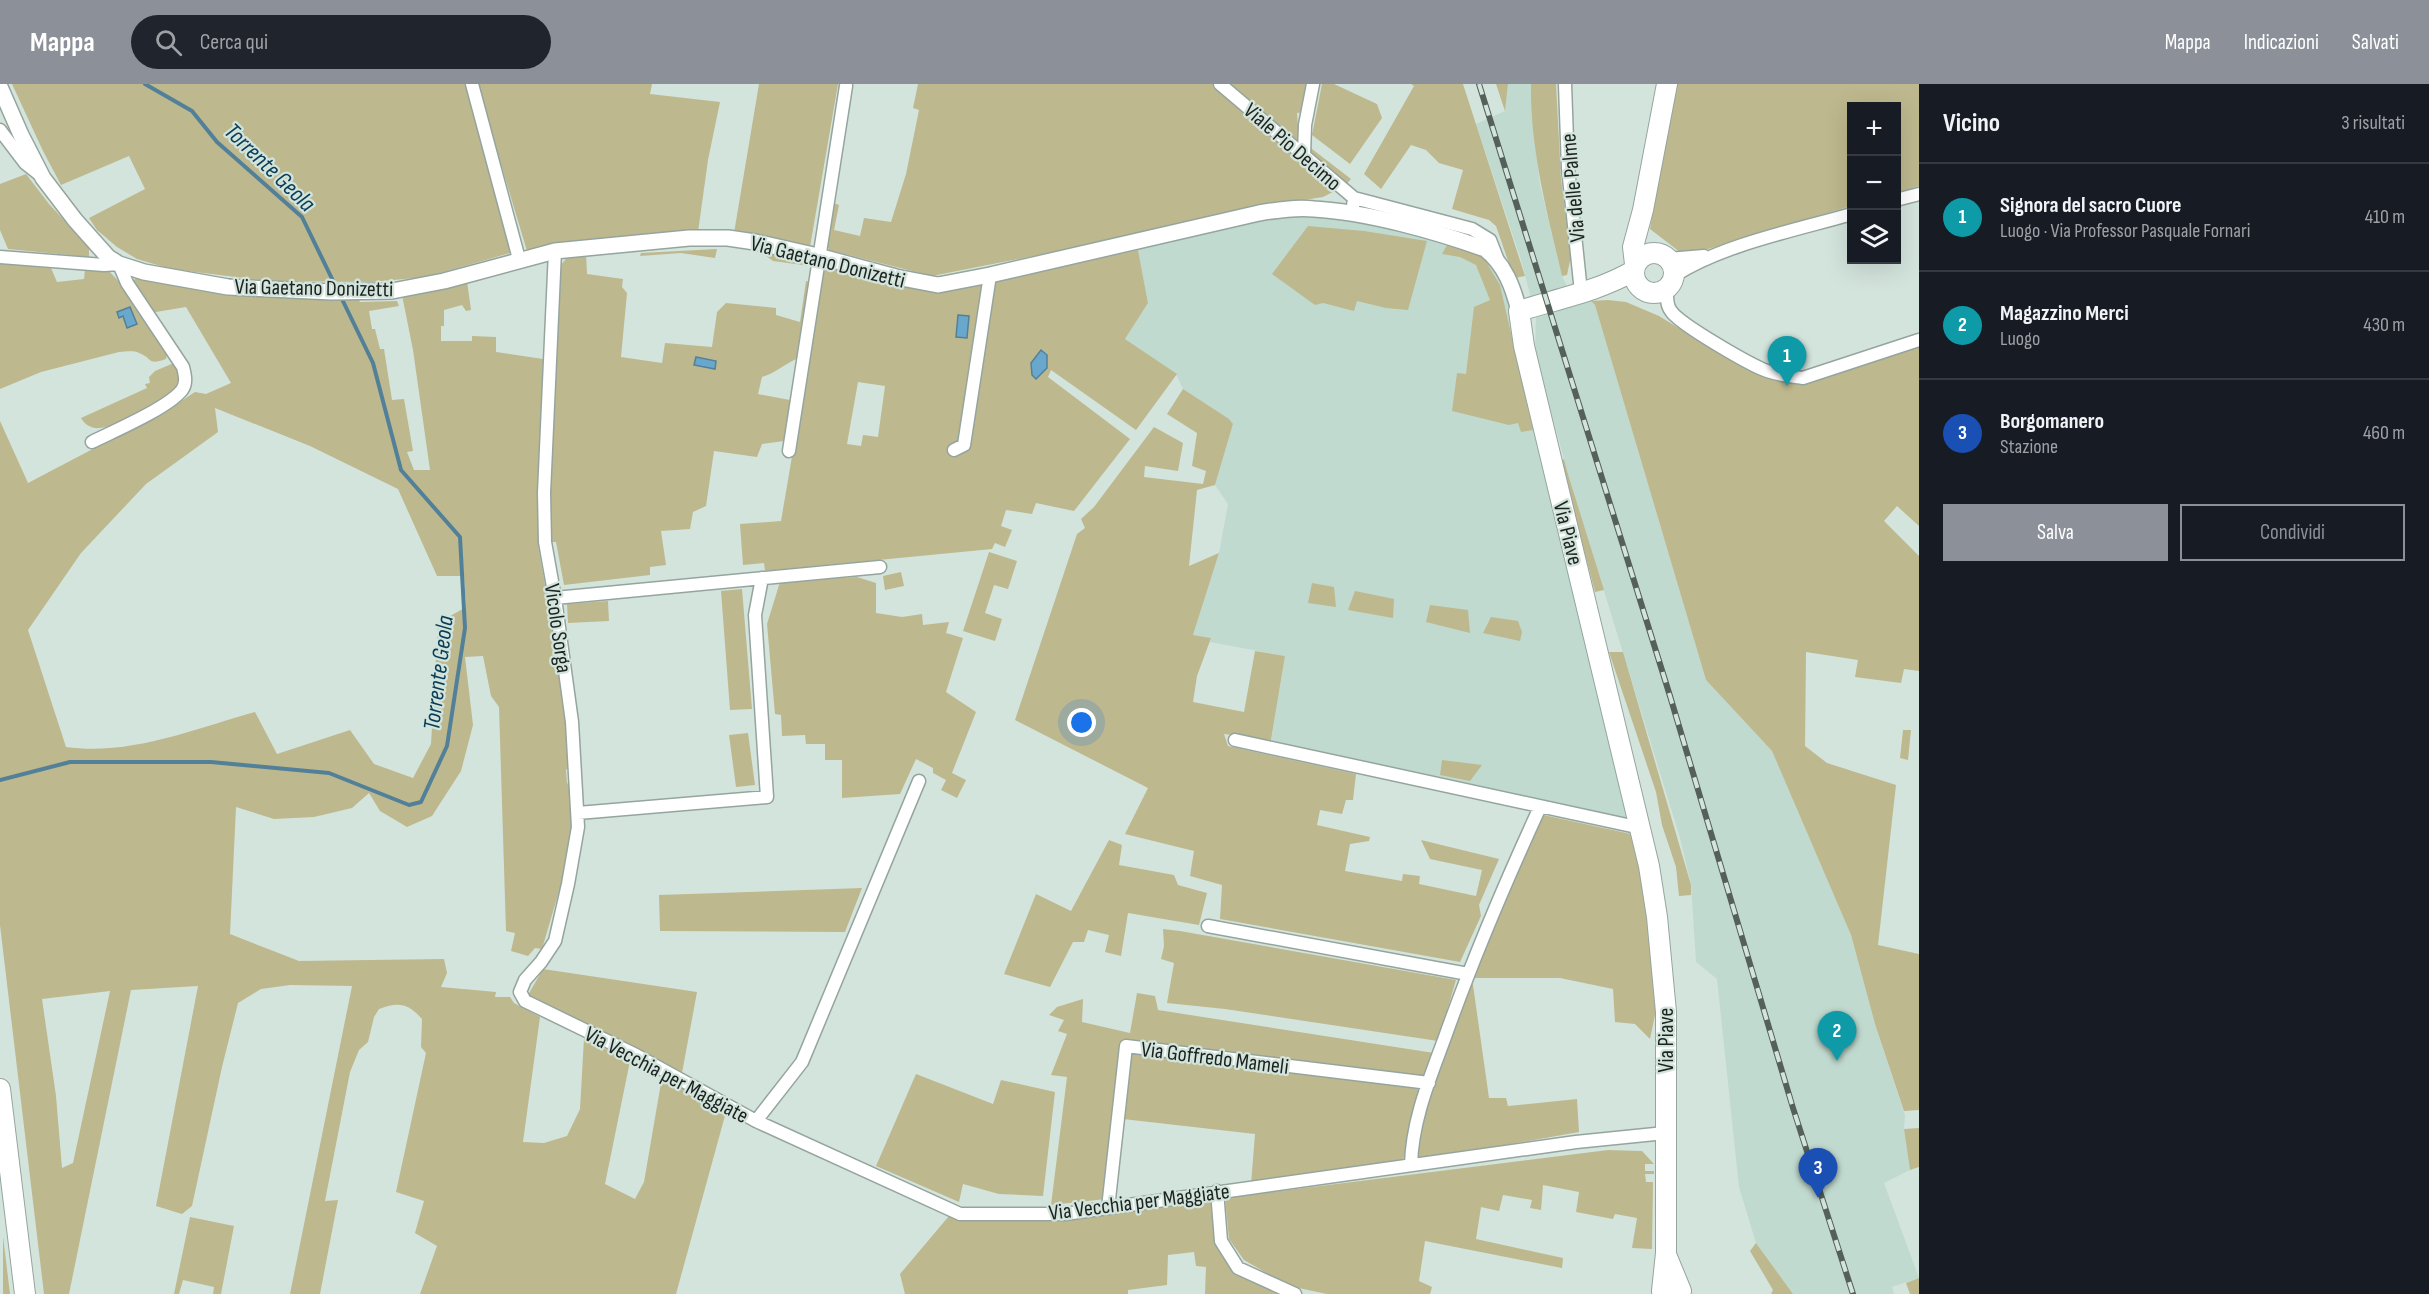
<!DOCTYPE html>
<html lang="it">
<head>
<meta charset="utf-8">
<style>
  body { margin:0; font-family:"Sofia Sans Condensed",sans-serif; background:#20242c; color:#f1f3f6 }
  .controls { position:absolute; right:18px; top:18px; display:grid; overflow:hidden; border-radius:0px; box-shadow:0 6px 24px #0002 }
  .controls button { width:54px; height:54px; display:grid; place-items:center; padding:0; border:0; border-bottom:2px solid #363941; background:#171b24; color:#f1f3f6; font:30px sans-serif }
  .you { position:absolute; left:1082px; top:639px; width:21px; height:21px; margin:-15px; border:4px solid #fff; border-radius:50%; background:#1a73e8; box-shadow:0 0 0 9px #1a73e833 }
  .badge { display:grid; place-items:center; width:39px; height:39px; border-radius:50%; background:#8c9099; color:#fff; font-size:20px; font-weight:700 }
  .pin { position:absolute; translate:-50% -50px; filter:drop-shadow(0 2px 3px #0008) }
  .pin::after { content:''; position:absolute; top:32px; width:21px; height:18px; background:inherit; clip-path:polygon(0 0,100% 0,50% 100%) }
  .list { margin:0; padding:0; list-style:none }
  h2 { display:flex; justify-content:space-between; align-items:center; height:78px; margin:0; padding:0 24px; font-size:26px }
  h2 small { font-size:20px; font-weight:400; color:#9ea1a6 }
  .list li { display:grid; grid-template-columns:39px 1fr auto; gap:18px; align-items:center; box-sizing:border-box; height:108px; padding:0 24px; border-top:2px solid #363941 }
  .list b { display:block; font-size:22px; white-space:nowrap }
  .list p { margin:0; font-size:20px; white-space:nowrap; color:#9ea1a6 }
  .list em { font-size:20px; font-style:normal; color:#9ea1a6 }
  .actions { display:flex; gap:12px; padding:18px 24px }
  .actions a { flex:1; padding:14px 0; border:2px solid #8c9099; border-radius:0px; text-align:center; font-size:21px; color:#8c9099 }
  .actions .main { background:#8c9099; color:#fff }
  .icon { flex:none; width:33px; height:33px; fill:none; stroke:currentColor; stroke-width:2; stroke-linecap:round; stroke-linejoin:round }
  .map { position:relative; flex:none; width:1919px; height:1210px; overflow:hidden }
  header { display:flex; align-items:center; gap:36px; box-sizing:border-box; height:84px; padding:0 30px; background:#8c9099; color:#fff }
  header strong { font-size:28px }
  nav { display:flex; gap:33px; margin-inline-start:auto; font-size:21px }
  .search { width:420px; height:54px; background:#20242c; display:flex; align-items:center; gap:15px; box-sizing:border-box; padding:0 21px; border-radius:33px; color:#9ea1a6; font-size:22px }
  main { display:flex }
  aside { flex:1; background:#171b24 }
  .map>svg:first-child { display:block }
  .built { fill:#c1dacf }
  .green { fill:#beb88e; fill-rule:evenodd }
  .water { fill:#69a8cc; stroke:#528098; stroke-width:1.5 }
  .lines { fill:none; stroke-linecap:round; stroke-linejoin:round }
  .stream { stroke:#528098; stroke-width:4 }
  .minor-casing { stroke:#95a59e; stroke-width:15 }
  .tertiary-casing { stroke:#95a59e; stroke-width:18 }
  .primary-casing { stroke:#95a59e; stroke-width:22 }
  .trunk-casing { stroke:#95a59e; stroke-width:22 }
  .minor { stroke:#fff; stroke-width:12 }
  .tertiary { stroke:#fff; stroke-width:15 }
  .primary { stroke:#fff; stroke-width:20 }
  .trunk { stroke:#fff; stroke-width:20 }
  .rail-casing { stroke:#55605b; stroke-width:6 }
  .rail { stroke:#d3e4dd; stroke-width:4; stroke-dasharray:11; stroke-linecap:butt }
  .labels { text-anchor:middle; stroke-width:4.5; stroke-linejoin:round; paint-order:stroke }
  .street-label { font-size:22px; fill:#1b221f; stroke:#d3e4dd }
  .water-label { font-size:24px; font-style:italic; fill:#083e58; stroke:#d3e4dd }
</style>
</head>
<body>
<header>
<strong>Mappa</strong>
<div class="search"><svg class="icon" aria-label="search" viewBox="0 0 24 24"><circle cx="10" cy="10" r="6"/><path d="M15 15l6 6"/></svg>Cerca qui</div>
<nav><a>Mappa</a><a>Indicazioni</a><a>Salvati</a></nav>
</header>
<main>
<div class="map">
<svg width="1919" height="1210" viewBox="0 0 1919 1210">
  <rect width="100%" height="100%" fill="#d3e4dd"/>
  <!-- built -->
  <path class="built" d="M1508 0H1531L1534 54 1540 101 1562 192 1576 220 1591 217 1595 221 1706 596 1772 667 1851 851 1875 940 1905 1031 1904 1045 1910 1086 1884 1099 1919 1194 1892 1203 1894 1210H1793L1756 1159 1739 1103 1717 895 1696 878 1691 801 1680 754 1568 390 1535 269 1536 233 1521 176 1476 40 1505 27Z
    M1290 124 1471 160 1505 188 1641 744 1270 664 1285 572 1210 558 1211 554 1193 551 1219 469 1228 420 1215 401 1233 340 1183 305 1176 290 1125 255 1148 219 1136 156Z"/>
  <!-- green -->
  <path class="green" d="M12 0H469L500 118 510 169 426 193 372 198 268 197 171 185 137 175 117 163 97 146 89 134 145 105 129 72 61 101 43 67Z
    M477 0H652L650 10 720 18 708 76 698 148 556 161 527 167Z
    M759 0H838L810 163 777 154 734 149Z
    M918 0H1310L1305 28 1297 29 1299 55 1351 95C1343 105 1334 107 1323 113L1240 126 1104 158 932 192 829 166 825 155 831 118 839 121 834 146 860 152 864 134 891 138 906 90 919 26 913 24Z
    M1322 0H1334L1377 20 1382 34 1350 80 1312 51Z
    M1411 0H1463L1525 192 1514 194 1496 142 1489 136 1452 125 1463 86 1439 79 1426 66 1411 61 1381 105 1364 90 1414 2Z
    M1496 0H1508L1505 27Z
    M1531 0H1556L1561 95 1571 172 1567 191 1562 192C1547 128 1530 66 1531 0Z
    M1675 0H1919V102L1897 109 1896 22H1852L1851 122 1685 172 1650 145Z
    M26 90 49 120 89 163V173L8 165 0 146V100Z
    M1308 142 1364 147 1427 157 1408 226 1386 224 1357 217 1354 227 1323 219 1315 221 1272 190Z
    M1447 161 1482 171 1500 201 1533 346 1521 348 1518 339 1509 341 1452 327 1457 289 1466 290 1474 223 1490 216 1476 181 1460 173 1442 170Z
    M717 165 715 174 681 169 640 172 641 169Z
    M765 166 807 176 810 182 773 177 765 171Z
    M1138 166 1148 219 1125 255 1177 290 1136 346 1051 286 1048 293 1130 355 1074 427 1036 419 1032 430 1006 426 1001 442 1012 446 1005 463 995 459 992 465 765 487 764 479 743 481 740 440 781 437 825 179C866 191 908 208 952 207ZM858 298 885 302 878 353 863 351 861 362 847 360Z
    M586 169 587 190 623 195 622 203 627 209 621 273 662 279 665 259 712 263 717 228 726 219 776 224V231L800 238 806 197 811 198 799 274C785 279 778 288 762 293L758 310 790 316 784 357 762 360 757 373 714 367 706 422 693 428 690 445 661 447 666 481 650 483V491L564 501 556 458H551L550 410 560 182 570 170Z
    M0 179 51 184 57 198 84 195 85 185 108 186 123 202 167 271 166 275C147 282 153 274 139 269 133 266 126 268 119 268L41 288 0 305Z
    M136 194 236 210 291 214H358L360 218 397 217 399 222 369 227 372 245H375L380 265H384L392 316 404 315 413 367 407 368 414 386H430L413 266 402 211 467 197 471 226 466 227 462 221 444 226V242H441V257H472V252L496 253V268L543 275 538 410V461L561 592 569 682 566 686 567 699 572 703V747L564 790 542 865 535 864 528 872 511 867 515 849 506 847 499 623 491 612 483 572 465 573 473 641 461 687 432 732 407 743 380 727 369 709 352 724 314 733 274 735 236 723 230 850 299 877 444 875 447 889 441 903 496 908 495 913H510L514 919 540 933 523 1058 544 1059 567 1052 580 1025 584 954 630 977 605 1100 635 1115 644 1098 662 993 726 1028 676 1210H420L437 1162 415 1149 424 1117 396 1108 426 969 421 963 422 935C408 919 398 918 379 925L374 933 368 958 359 966 350 988 325 1117 338 1116 320 1210H290L352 902 290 901 261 905 238 919 222 983 192 1122 182 1130 156 1122 198 902 131 906 69 1210H44L0 841V337L28 399 169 325 195 308 206 310 231 299 186 223 150 229 130 200ZM215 324 310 362 398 405 437 492H464L466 523 438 539 431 660 413 694 374 680 350 646 277 670 255 628C194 645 130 672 66 663L28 546 81 469 146 400 218 348ZM110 907 73 1079 62 1084 56 1012 42 915Z
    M1608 216 1626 218 1659 232 1734 278 1785 292 1803 294 1919 256V442L1897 422 1884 437 1919 472V587L1904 585 1901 599 1855 593 1858 576 1806 568 1805 662 1827 679 1896 701 1878 861 1919 870V1026L1904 1027 1875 940 1851 851 1772 667 1706 596 1595 221 1591 217Z
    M174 279C178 284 182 289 180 296 177 313 118 343 100 344 92 345 85 341 81 334L147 304 145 300 150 299 149 293 155 287Z
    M1183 305 1229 335 1233 340 1215 401 1197 406 1189 482 1219 469 1193 551 1211 554 1197 592 1193 618 1244 628 1255 567 1285 572 1271 656 1224 650 1228 662 1356 690 1353 716H1346L1342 730 1320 726 1317 741 1370 753 1369 757 1350 760 1345 787 1402 797 1403 790 1420 792 1419 800 1476 812 1482 786 1430 775 1421 756 1499 775 1479 821 1481 832 1460 878 1220 835 1222 801 1190 792 1194 767 1125 750 1148 704 1015 636 1077 450 1085 444 1081 435 1094 423 1154 343 1183 359 1178 387 1145 382 1144 393 1203 400 1206 387 1192 382 1197 349 1167 330Z
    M1564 375 1568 390 1604 506 1595 508 1561 377Z
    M989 468 1017 477 1008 505 994 501 985 529 1002 535 995 557 963 547Z
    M901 488 904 502 885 506 883 492Z
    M857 493 876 499V529L902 533 922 530 923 541 949 538 946 549 963 554 946 608 976 628 952 689 966 696 957 714 941 706 946 696 933 689V684L916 675 900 710 842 714V676H825V660H806L805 651 782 652 781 631 775 630 767 540 780 498Z
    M1312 499 1334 503 1336 523 1308 519Z
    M742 505 752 625 730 626 721 507Z
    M1355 507 1394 515 1393 534 1348 526Z
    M608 517 609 537 568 539 567 520Z
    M1430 521 1468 526 1470 549 1426 538Z
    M1491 533 1518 537 1522 548 1520 557 1483 549Z
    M1609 568H1623L1691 801V811L1679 812 1676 783 1662 741 1656 708Z
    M1903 646H1911L1908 676 1900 674Z
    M748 649 755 701 736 703 729 651Z
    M1442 676 1482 681 1470 697 1440 691Z
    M1539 730 1631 750 1643 802 1659 912 1650 955 1635 940 1615 938 1613 905 1560 894H1472L1489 1014H1506L1508 1022 1577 1015 1579 1048 1415 1077 1416 1056 1470 891Z
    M1109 756 1122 761 1119 781 1174 791 1178 801 1207 809 1199 841 1128 829 1121 872 1105 868 1109 851 1088 846 1084 858H1073L1050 903 1004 890 1036 810 1071 827Z
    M862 804 845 848 660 847 659 811Z
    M1163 845 1180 847 1456 896 1438 957 1225 925 1167 919 1174 879 1161 875 1164 862Z
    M543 885 697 908 682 989 528 911Z
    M1137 909 1155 912 1158 926 1434 969 1416 1019 1403 1077 1251 1100 1255 1050 1123 1035 1115 1114 1051 1121 1067 993 1051 991 1067 950 1058 947 1064 936 1049 931 1057 923 1083 915 1082 938 1130 949Z
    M916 990 993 1020 1001 996 1055 1008 1043 1112 999 1110 963 1100 959 1118 876 1082Z
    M1919 1044V1083L1910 1086 1904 1045Z
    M1608 1066 1642 1067 1654 1080H1645V1087H1654V1090H1645L1646 1098H1653L1652 1165 1632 1164 1637 1134 1615 1130 1613 1135 1576 1128 1579 1108 1543 1101 1541 1126 1530 1124 1532 1116 1503 1111 1499 1127 1481 1123 1476 1155 1563 1174 1562 1184 1425 1157 1419 1197 1432 1203 1430 1210H1327L1289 1202 1244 1176 1229 1155 1225 1114Z
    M1213 1114 1233 1186 1285 1210H1205L1206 1183 1196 1182 1194 1168 1168 1171 1167 1201 1128 1206V1210H905L900 1190 949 1132Z
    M190 1133 234 1142 221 1210H213L214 1203 183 1196 179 1210H174Z
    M3 1152 10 1210H3Z
    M1756 1159 1793 1210H1771L1773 1206 1750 1167Z
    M1919 1194V1210H1910L1906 1199Z"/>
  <!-- water -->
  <path class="water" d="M130 223 137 240 127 244 123 232 119 234 117 228Z
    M958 231 969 232 967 254 956 253Z
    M1041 266 1047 271V284L1036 295 1032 291 1031 279Z
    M696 273 716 277 715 285 694 281Z"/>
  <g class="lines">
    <!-- stream -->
    <path class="stream" d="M145 0 192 27 217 58 302 133 337 205
      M0 696 70 678H211L329 689 409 721 421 718 447 662 465 544 460 453 401 386 373 279 340 211"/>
    <!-- minor casing -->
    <g class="minor-casing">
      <path id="minor" d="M472 0 519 175
        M1220 0 1354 114 1352 130
        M1565 0 1568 84 1581 208
        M0 46 25 79 39 90
        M1304 71 1305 41 1313 0
        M1354 114 1472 145 1490 156 1497 174
        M1896 116 1919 110
        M555 167 544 409 545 458 555 514 572 638 578 743 568 800 555 857 541 878 525 896 520 908 525 917 636 971 756 1037 960 1130H1065L1576 1058 1665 1049
        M0 173 104 181 119 180 127 199 183 283C185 291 187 299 182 306 168 324 114 347 92 358
        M1668 175 1704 172
        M1674 192C1721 161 1796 146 1852 130
        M1667 204C1667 212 1666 221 1671 227 1679 240 1746 278 1762 285 1775 291 1789 292 1803 294L1919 256
        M954 366 964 361 990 191
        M789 367 846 2
        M555 514 880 483
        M1235 656 1641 744
        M578 729 767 713 755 531 762 494
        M1208 842 1468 890
        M756 1037 802 978 919 697
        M1411 1081C1412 1036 1430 994 1445 953 1473 874 1505 799 1540 723
        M1217 1107 1221 1157 1238 1184 1295 1210
        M1108 1124 1126 962 1429 999"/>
    </g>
    <!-- tertiary casing -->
    <g class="tertiary-casing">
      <path id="tertiary" d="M0 3 21 51 43 94 75 136 108 173 119 180 144 188 228 203 332 208 392 207 444 197 555 167 689 154H728L755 158 818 172 896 193 938 201 990 191 1259 129C1277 126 1296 123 1314 125 1367 128 1435 147 1485 165 1505 181 1513 203 1519 227"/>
    </g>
    <!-- primary casing -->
    <g class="primary-casing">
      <path id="primary" d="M1634 189a20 20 0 1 1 40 0a20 20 0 1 1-40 0Z
        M1635 180 1633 163 1643 126 1667 0
        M1633 187C1599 207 1557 215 1519 227L1524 262 1649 782 1657 833 1666 928V1169L1662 1207
        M1667 1173 1681 1207"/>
    </g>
    <!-- trunk casing -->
    <g class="trunk-casing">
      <path id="trunk" d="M0 1005 25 1210"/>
    </g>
    <!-- minor -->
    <use href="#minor" class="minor"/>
    <!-- tertiary -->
    <use href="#tertiary" class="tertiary"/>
    <!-- primary -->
    <use href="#primary" class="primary"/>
    <!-- trunk -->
    <use href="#trunk" class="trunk"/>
    <!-- rail casing -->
    <g class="rail-casing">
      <path id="rail" d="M1479 0 1670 612 1793 1024 1853 1210"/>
    </g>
    <!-- rail -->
    <use href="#rail" class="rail"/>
  </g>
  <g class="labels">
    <!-- street labels -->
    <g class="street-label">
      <text transform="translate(1293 62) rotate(41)" y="8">Viale Pio Decimo</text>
      <text transform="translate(1572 104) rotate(-95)" y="8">Via delle Palme</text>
      <text transform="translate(828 177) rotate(14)" y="8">Via Gaetano Donizetti</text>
      <text transform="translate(314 203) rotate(1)" y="8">Via Gaetano Donizetti</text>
      <text transform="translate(1569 449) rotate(76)" y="8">Via Piave</text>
      <text transform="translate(559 544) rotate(82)" y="8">Vicolo Sorga</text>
      <text transform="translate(1665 956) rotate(-90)" y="8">Via Piave</text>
      <text transform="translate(1215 973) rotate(7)" y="8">Via Goffredo Mameli</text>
      <text transform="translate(667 990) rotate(28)" y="8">Via Vecchia per Maggiate</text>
      <text transform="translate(1139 1117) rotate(-7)" y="8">Via Vecchia per Maggiate</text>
    </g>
    <!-- water labels -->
    <g class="water-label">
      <text transform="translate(270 83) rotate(44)" y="8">Torrente Geola</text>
      <text transform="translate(438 589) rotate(-83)" y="8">Torrente Geola</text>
    </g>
  </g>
</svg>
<div class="controls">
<button>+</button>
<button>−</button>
<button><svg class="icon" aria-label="layers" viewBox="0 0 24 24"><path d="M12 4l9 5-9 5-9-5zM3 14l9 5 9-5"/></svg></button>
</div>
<div class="you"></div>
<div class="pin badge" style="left:1787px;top:302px;background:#0f9aa8">1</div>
<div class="pin badge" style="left:1837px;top:977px;background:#0f9aa8">2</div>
<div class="pin badge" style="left:1818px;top:1114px;background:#1a4fb4">3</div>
</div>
<aside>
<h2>Vicino<small>3 risultati</small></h2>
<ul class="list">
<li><span class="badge" style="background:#0f9aa8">1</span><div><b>Signora del sacro Cuore</b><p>Luogo · Via Professor Pasquale Fornari</p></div><em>410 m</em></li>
<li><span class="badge" style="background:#0f9aa8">2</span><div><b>Magazzino Merci</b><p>Luogo</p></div><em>430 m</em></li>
<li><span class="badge" style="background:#1a4fb4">3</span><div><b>Borgomanero</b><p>Stazione</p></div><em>460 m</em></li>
</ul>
<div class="actions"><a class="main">Salva</a><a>Condividi</a></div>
</aside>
</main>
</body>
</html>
